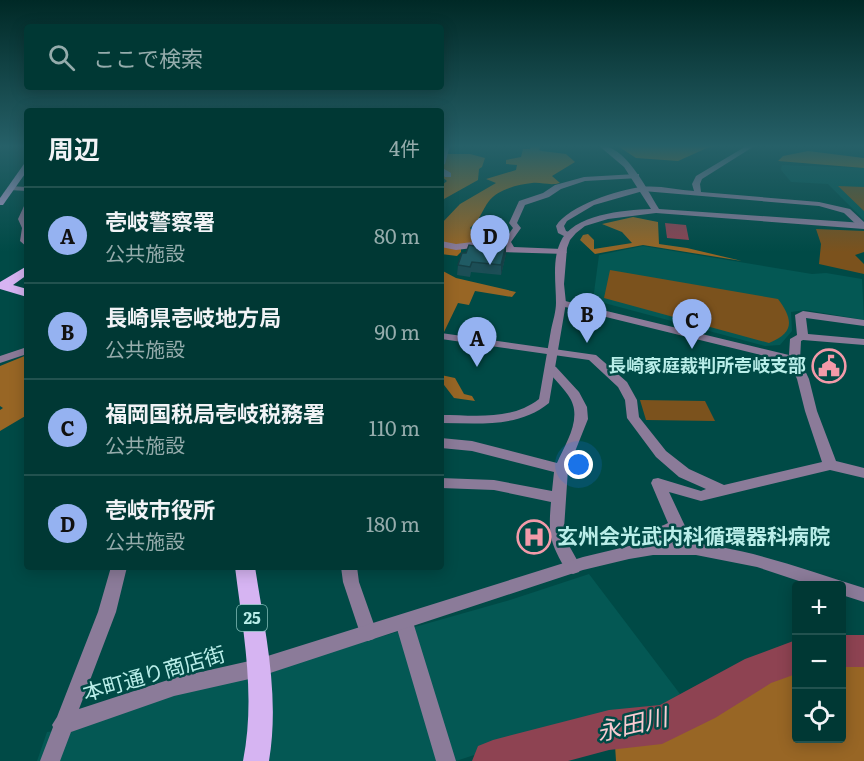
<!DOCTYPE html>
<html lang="ja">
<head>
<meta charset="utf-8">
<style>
  body { margin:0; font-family:Literata,"Noto Sans JP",serif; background:#0a3f3c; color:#f1f3f6 }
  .controls { position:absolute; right:18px; bottom:18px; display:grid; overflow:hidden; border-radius:6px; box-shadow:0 3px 15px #0003 }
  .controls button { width:54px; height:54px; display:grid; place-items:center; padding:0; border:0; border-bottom:2px solid #22524f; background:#003834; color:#f1f3f6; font:30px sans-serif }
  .you { position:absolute; left:579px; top:465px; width:21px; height:21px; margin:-15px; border:4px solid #fff; border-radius:50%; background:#1a73e8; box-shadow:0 0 0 9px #1a73e833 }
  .badge { display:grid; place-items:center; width:39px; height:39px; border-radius:50%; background:#95b2f1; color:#111; font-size:20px; font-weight:700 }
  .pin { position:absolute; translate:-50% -50px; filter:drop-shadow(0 2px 3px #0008) }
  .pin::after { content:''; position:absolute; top:32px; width:21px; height:18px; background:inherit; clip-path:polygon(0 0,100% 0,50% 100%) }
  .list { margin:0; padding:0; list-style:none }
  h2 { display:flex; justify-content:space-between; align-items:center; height:78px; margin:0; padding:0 24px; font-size:26px }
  h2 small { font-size:20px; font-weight:400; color:#95acac }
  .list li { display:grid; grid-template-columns:39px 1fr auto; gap:18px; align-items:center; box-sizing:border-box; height:96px; padding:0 24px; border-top:2px solid #22524f }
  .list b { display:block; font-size:22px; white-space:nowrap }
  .list p { margin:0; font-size:20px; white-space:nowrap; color:#95acac }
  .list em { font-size:20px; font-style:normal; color:#95acac }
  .icon { flex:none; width:33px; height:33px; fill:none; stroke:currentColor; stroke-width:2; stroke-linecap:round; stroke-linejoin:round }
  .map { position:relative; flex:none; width:864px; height:761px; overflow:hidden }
  .search { position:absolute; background:#003834; box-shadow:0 3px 15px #0003; left:24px; top:24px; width:420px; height:66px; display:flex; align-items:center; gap:15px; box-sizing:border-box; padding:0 21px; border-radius:6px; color:#95acac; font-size:22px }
  .panel { position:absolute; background:#003834; box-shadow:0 3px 15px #0003; left:24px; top:108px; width:420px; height:462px; border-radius:6px }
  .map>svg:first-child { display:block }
  .built { fill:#045854 }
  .green { fill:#7b521d }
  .forest { fill:#986625 }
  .water { fill:#8e4352 }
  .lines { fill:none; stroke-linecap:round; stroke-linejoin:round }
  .river { fill:#8e4352; fill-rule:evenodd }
  .minor { fill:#8b7b99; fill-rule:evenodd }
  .tertiary { fill:#8b7b99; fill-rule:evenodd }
  .secondary { fill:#b59bcb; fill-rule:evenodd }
  .primary { fill:#d6b4f2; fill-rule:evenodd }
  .wall { fill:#1c4e56 }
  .shaded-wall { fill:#164046 }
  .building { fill:#205b64; stroke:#164046; stroke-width:1.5 }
  .labels { text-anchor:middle; stroke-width:5; stroke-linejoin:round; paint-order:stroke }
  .shield { fill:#004a46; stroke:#82bdb8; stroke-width:1.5 }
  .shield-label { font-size:16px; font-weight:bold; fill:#b9eee9 }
  .poi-label { font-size:18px; font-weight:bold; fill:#b9eee9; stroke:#004a46; text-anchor:end }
  .near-poi-label { font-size:21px; font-weight:bold; fill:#b9eee9; stroke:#004a46; text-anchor:start }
  .near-street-label { font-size:21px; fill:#b9eee9; stroke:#004a46 }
  .near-water-label { font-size:24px; font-style:italic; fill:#f9cbd1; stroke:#004a46 }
</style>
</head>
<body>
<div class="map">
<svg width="864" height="761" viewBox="0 0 864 761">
  <rect width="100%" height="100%" fill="#004a46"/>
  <!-- built -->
  <path class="built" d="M782 165 864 168V220L828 184 791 182 781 170Z
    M643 246 812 274 826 273 862 279 864 320 806 310 791 312 792 331 780 345 765 346 593 300 599 255Z
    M589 574 680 694 657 713 580 720 456 761H37L47 732 66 730 129 704 323 653 510 600Z"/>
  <!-- green -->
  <path class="green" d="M838 186 864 187V211Z
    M816 229 864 231V252L855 255 864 264V274L819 264 821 244Z
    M610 270 778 299C793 319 795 333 769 343L604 298Z
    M640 400 705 401 715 421 646 420Z"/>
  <!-- forest -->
  <path class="forest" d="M531 145H541L539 150 542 151 566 154 575 162 552 176 560 183C550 186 542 182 532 183 519 184 497 190 489 201 481 212 482 217 470 228L481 242 461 245V252L457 256 441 254V224L460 204 496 183 486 179 516 170 517 165 506 164V160L521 157 523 149H530Z
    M616 145H723L707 148 678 161 636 158Z
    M808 151 864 158V168L778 161 783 156Z
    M441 154H470L485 158 482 167 479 169 478 180 444 199 441 197V186L447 181 441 176Z
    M633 217 658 222 659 244 687 248 742 261 643 245 595 254 580 240 583 235 588 234 594 240V249L632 243 622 232 602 224Z
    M441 270 456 278 516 292 512 297 475 291 469 305 458 303 444 332 441 331Z
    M27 355V415L0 431V410L3 408 0 406V366Z
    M441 375 455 378 464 394 472 396 475 401 454 398 441 381Z
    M842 657 864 658V761H616L615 745C647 736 682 727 712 711 740 696 764 671 796 664V738H842Z"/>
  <!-- water -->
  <path class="water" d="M665 223 686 225 689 240 667 238Z"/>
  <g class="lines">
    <!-- river -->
    <path class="river" d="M842 635H864V667H842Z
      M796 640V674L771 683 715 718 662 744 609 750 568 761H472L478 746 493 740 609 710 660 705 745 659Z"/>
    <!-- minor -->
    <path class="minor" d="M444 145H450L445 164 441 166V153Z
      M748 145H756L702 179 700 184 701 192 819 202 850 209 864 222V228H860L844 213 819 206 643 191 594 205 567 221 564 226 566 231 572 233V237H566L558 233 556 226C568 206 619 189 642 187 659 185 677 190 694 191L692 184 696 176Z
      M441 167 451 173V177H445L441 173Z
      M636 174H639V178L585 181 561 189 549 197 525 205 517 223 521 228 511 242 514 247 562 249 567 252 565 254 499 252 481 247 456 250 441 247V241L456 244 481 241 504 247 503 242 513 228 509 223 519 201 543 193 555 185 584 177Z
      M9 186 27 187V191L9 190Z
      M24 206H27V247L20 241 22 228 18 219Z
      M561 300 789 355 790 339 797 335 795 315 803 311 864 320V326L806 318 808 334 864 339V345L803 340 801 341 800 360 809 379 817 411 836 461 864 468V478L830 470 701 501 669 492 685 526 682 530 662 539 658 552 652 554 646 552C638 536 655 529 668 523L651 483 653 479 658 478 701 491 706 489 679 477 656 457 627 418 625 400 618 387 589 360 441 339V333L596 355 627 382 637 400 639 417 666 451 689 469 724 485 822 462 805 411 797 379 789 362 557 305 556 303Z
      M27 347V354L0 363V356Z
      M552 365 556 367 579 392 587 407 588 419 568 469 564 529 567 542 581 567 579 572 573 574 567 572C550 542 548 536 551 502L494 490 441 488V478L494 480 552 491 554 472 472 451 441 448V438L472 441 557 463C566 442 584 417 568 395 562 386 553 378 546 369Z
      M111 567H127L116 612 79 709 174 678 258 659 265 662 267 668 265 674 258 677 174 696 71 732 60 761H40L53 727 52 725 57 717 98 612Z
      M341 567H357L359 582 377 633 374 639 368 641 362 639 343 582Z
      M404 614 410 617 413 622 456 761H436L395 622 398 617Z"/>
    <!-- tertiary -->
    <path class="tertiary" d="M598 145C626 145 646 188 659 209L864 223V229L656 213 608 219 585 226 576 233 570 240 567 248 564 284 566 303 549 403C519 428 479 423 441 423V415C474 415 511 421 539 399 543 376 547 353 551 330 553 321 556 311 556 303 556 284 552 261 560 243 572 214 624 210 651 209L624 167Z
      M676 542C742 545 802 569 864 588V602L842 595V586H814L757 567 696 555H653L629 559 583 570 258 677 251 674 249 668 251 662 258 659 583 557 629 546Z"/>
    <!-- secondary -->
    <path class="secondary" d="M24 164H27V171L3 205H0V198Z"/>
    <!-- primary -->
    <path class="primary" d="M27 266V275L13 285 27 289V297L0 289V282Z
      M235 567H255C265 632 280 695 269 761H243C256 695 243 632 235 567Z"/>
  </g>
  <!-- wall -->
  <path class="wall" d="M506 254 501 275 471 272 470 277 457 275 458 265Z"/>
  <!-- shaded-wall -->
  <path class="shaded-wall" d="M506 245V254L501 275V265Z"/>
  <!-- building -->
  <path class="building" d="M476 241 506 245 501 265 472 262 470 267 458 265 462 253H466L469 245 474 246Z"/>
  <!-- sky -->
  <linearGradient id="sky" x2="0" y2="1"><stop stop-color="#002926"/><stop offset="0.58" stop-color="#266068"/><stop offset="1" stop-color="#266068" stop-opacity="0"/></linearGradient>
  <rect width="864" height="252" fill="url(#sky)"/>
  <!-- icons -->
  <defs>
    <g id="civic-ring" transform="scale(1.725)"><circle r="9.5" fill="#004a46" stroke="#f39aa9" stroke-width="1.5"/><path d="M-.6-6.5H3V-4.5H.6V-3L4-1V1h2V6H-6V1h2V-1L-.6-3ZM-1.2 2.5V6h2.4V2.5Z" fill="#f39aa9"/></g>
    <g id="hospital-ring" transform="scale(1.725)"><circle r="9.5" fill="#004a46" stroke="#f39aa9" stroke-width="1.5"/><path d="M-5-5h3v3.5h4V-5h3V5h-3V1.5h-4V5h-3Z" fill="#f39aa9"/></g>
  </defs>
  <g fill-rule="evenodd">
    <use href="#civic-ring" x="829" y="366"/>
    <use href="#hospital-ring" x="534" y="537"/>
  </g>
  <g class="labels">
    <!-- shield labels -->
    <rect class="shield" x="237" y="605" width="30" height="26" rx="4.5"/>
    <g class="shield-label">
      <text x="252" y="624">25</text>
    </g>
    <!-- poi labels -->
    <g class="poi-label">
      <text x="806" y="372">長崎家庭裁判所壱岐支部</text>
    </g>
    <!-- near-poi labels -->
    <g class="near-poi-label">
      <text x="557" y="544">玄州会光武内科循環器科病院</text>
    </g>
    <!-- near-street labels -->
    <g class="near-street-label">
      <text transform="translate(154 674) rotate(-16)" y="7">本町通り商店街</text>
    </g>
    <!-- near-water labels -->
    <g class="near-water-label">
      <text transform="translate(632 725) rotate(-13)" y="8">永田川</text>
    </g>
  </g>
</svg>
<div class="controls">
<button>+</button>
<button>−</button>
<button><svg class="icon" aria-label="locate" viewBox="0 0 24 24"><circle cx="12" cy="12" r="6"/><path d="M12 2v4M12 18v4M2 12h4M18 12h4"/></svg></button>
</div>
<div class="you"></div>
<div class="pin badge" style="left:477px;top:367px">A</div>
<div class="pin badge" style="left:587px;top:343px">B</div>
<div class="pin badge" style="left:692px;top:349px">C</div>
<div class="pin badge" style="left:490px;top:265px">D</div>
<div class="search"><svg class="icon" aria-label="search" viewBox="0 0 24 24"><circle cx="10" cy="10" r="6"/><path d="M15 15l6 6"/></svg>ここで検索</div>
<section class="panel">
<h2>周辺<small>4件</small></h2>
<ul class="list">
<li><span class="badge">A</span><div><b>壱岐警察署</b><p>公共施設</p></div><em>80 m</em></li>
<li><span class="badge">B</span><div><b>長崎県壱岐地方局</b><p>公共施設</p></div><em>90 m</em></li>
<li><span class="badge">C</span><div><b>福岡国税局壱岐税務署</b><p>公共施設</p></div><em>110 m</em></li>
<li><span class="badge">D</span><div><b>壱岐市役所</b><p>公共施設</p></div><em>180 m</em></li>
</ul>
</section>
</div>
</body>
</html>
